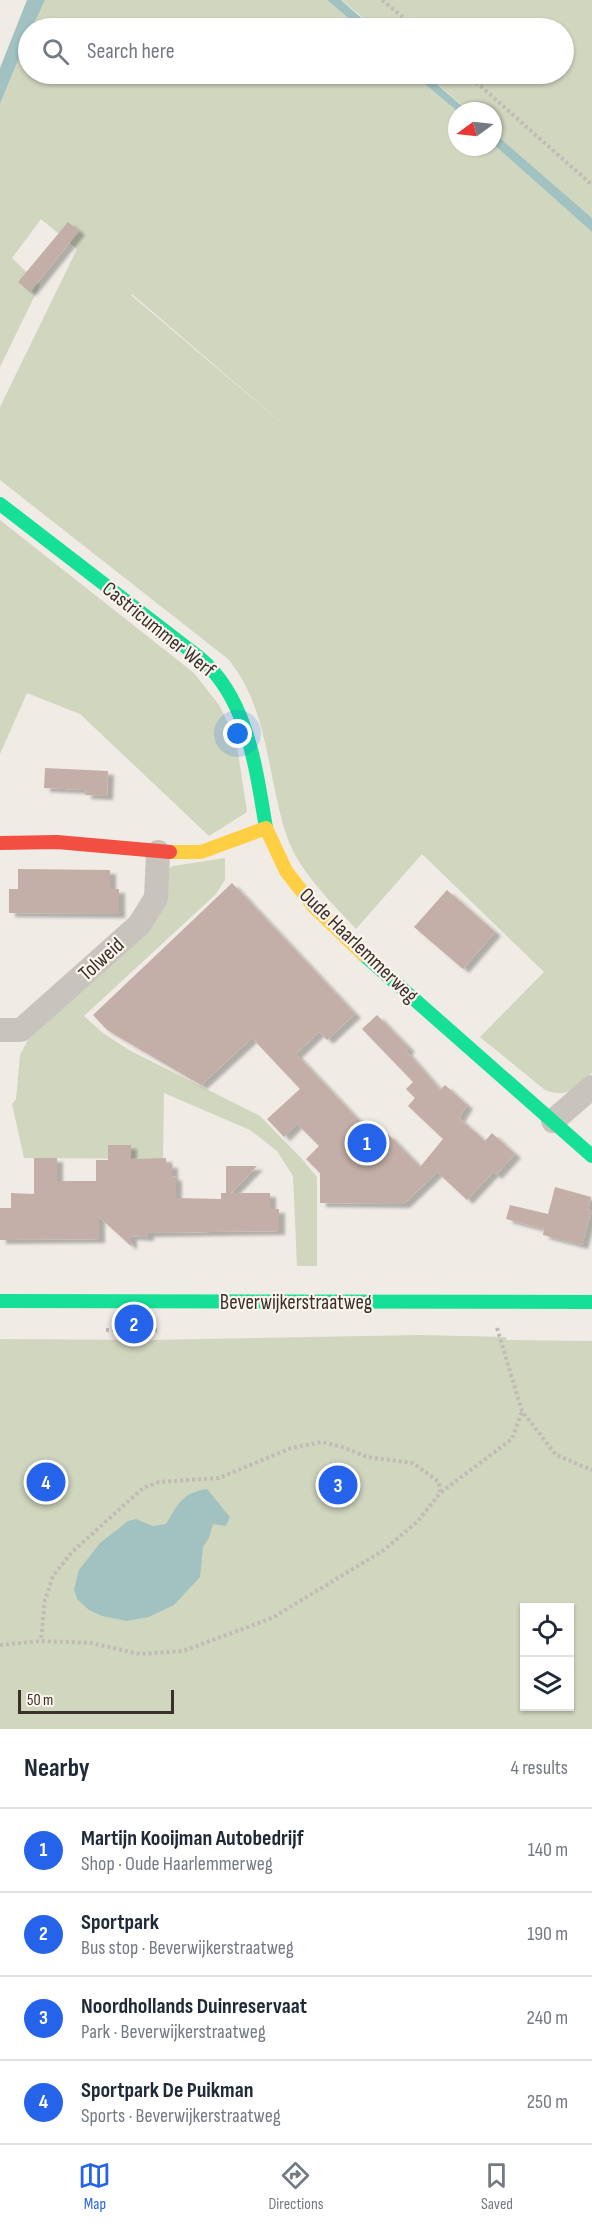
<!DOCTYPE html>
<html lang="en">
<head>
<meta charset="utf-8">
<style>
  body { margin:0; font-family:"Sofia Sans Condensed",sans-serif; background:#f6f6f7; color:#1f2937 }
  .controls { position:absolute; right:18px; bottom:18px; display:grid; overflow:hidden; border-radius:0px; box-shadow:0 2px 4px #0004 }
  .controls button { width:54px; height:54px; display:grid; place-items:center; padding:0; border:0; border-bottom:2px solid #e0e1e3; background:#fff; color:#1f2937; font:30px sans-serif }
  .compass { position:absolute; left:448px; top:102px; width:54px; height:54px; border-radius:50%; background:#fff; box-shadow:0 2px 4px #0004; rotate:255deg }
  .scale { position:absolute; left:18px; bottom:15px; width:156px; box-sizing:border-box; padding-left:6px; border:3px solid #3b302b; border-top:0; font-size:16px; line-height:21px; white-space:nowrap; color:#3b302b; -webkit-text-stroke:4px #fbf5ee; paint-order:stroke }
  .you { position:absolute; left:238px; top:734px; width:21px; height:21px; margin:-15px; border:4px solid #fff; border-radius:50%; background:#1a73e8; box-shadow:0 0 0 9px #1a73e833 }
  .badge { display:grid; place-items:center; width:39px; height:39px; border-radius:50%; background:#2563eb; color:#fff; font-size:20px; font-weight:700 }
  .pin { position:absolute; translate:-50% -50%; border:3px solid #fff; box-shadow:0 2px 6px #0006 }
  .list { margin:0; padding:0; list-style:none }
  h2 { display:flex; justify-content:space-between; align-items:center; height:78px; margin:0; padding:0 24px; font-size:26px }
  h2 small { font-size:20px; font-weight:400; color:#747a83 }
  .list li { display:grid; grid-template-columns:39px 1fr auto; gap:18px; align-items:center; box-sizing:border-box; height:84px; padding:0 24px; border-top:2px solid #e0e1e3 }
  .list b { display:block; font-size:22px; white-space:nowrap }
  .list p { margin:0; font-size:20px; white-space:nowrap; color:#747a83 }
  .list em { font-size:20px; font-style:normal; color:#747a83 }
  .icon { flex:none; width:33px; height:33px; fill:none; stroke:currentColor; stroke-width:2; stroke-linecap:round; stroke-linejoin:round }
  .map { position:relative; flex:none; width:592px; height:1729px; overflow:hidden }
  .search { position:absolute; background:#fff; box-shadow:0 2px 4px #0004; left:18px; right:18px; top:18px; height:66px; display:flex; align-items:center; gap:15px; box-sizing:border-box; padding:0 21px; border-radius:33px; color:#747a83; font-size:22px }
  .sheet { height:414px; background:#fff }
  nav { display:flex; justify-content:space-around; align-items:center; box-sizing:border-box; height:84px; border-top:2px solid #e0e1e3; background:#fff; font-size:16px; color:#747a83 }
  nav a { display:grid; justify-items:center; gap:3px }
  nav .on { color:#2563eb }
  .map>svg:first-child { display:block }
  .green { fill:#d1d6bf; fill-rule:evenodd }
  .water { fill:#a1c2c1 }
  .building { fill:#c3afa7; filter:url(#shadow) }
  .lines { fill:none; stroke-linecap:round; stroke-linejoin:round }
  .path { stroke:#c2bbb6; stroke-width:4; stroke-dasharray:3 3; stroke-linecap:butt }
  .street { stroke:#c9c3be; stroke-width:24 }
  .fast { stroke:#16e098; stroke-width:14 }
  .slow { stroke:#ffcf43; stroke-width:14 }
  .jam { stroke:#f24e42; stroke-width:14 }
  .labels { text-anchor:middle; stroke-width:4.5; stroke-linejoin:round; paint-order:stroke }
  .street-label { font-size:21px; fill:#3b302b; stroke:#fbf5ee }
</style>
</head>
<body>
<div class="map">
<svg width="592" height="1729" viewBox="0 0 592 1729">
  <defs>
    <filter id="shadow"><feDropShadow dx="6" dy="4" stdDeviation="1.5" flood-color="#0004"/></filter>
  </defs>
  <rect width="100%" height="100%" fill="#f0ebe5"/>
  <!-- green -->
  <path class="green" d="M45 0H327L360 28H32Z
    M342 0H592V218L493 132V111H469L426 74H564V28H375Z
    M28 36V74H413L457 111V147H493V144L592 232V1073C575 1088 568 1099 545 1090L480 1037 544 972 422 854 356 929C332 903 299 871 287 837 267 778 269 708 228 659L0 480V407L77 249 41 219 12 258 40 285 0 367V104ZM132 294 305 443 131 295Z
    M0 520 194 673 219 705 236 739 247 812 209 836 80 714 27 693 0 754Z
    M225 858V880L216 894 84 1016 103 1033 129 1050 260 1116 302 1159 317 1177V1266H297L293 1176 277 1151 250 1130 164 1093 163 1159 24 1158 12 1104 16 1099 20 1055 28 1040 154 922 164 871 173 866Z
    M420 1335 506 1337 507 1340 592 1341V1729H0V1339L149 1340ZM524 1608H570V1706H524Z"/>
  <!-- water -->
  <path class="water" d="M27 0H45L32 28H28V36L0 104V68Z
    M327 0H341L373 28H360Z
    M413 74H425L468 111H457Z
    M493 132 592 218V232L493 144Z
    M207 1489 230 1517 226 1526 213 1524 209 1538 203 1547 200 1577 174 1605 149 1617 127 1621 102 1616 89 1610 77 1599 74 1589 79 1570 100 1543 128 1521 136 1519 153 1526 166 1524C178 1504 182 1493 207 1489Z"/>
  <!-- building -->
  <path class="building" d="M68 222 79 231 30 292 18 282Z
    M45 768 108 771 107 796 85 795 86 790 44 788Z
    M18 869 110 870V889H119V914L9 913V889H18Z
    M232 883 355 1014 327 1040 319 1032 296 1054 379 1142 388 1134 420 1167 443 1139 408 1106 415 1098 406 1089 413 1082 362 1029 377 1015 409 1048 406 1051 440 1090 445 1085 467 1105 459 1118 485 1141 492 1133 515 1154 496 1175 493 1172 467 1200 437 1172 404 1204 320 1203V1173L306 1159 319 1146 297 1124 284 1137 267 1119 300 1089 252 1038 201 1085 107 1030 93 1015Z
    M447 890 495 932 463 969 414 927Z
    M108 1145H131V1159L166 1158V1164H172V1176L176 1177V1198L221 1199V1193H226V1166H257L231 1193H270V1209H279V1231L148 1233V1237L131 1236V1246L99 1217V1239L0 1240V1208H11V1193L34 1194V1158H57V1181H96V1160H108Z
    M555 1187 591 1197 588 1210 591 1211 582 1245 543 1235 544 1229 506 1219 510 1205 548 1214Z"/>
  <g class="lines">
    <!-- path -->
    <path class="path" d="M382 0 416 28
      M467 74 592 185
      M497 1328 522 1411 556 1455 592 1470
      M106 1330H158
      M41 1638 45 1600 53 1576 72 1552 143 1488 159 1482 219 1478 291 1448 322 1442 345 1448 367 1457 413 1463 439 1482 440 1492
      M0 1645 41 1641 91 1643 140 1654 183 1651 272 1618 384 1550 418 1521 440 1493 512 1439 522 1411"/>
    <!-- street -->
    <path class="street" d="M0 1030H21L139 925 156 898 158 852
      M553 1121 592 1087"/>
    <!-- fast -->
    <path class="fast" d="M0 504 200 658C248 699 256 769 266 828
      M364 955 592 1156
      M0 1301 592 1302"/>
    <!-- slow -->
    <path class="slow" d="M170 852H201L266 828 286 871 314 907 364 955"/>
    <!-- jam -->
    <path class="jam" d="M0 843 57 842 170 852"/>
  </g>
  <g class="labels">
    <!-- street labels -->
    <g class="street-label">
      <text transform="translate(159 629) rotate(39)" y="7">Castricummer Werf</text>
      <text transform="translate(359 945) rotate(44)" y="7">Oude Haarlemmerweg</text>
      <text transform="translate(101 959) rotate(-42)" y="7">Tolweid</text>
      <text x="296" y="1309">Beverwijkerstraatweg</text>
    </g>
  </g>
</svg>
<div class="controls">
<button><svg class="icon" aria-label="locate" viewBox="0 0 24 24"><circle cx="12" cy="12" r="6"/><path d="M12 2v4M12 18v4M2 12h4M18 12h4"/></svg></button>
<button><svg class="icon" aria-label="layers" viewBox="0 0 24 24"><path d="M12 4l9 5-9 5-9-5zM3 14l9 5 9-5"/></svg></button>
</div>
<svg class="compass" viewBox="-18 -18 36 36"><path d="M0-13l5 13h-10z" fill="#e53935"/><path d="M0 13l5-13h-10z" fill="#747a83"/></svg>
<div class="scale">50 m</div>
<div class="you"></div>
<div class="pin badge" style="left:367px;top:1143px">1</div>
<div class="pin badge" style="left:134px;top:1324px">2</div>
<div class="pin badge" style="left:338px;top:1485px">3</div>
<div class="pin badge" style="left:46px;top:1482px">4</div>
<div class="search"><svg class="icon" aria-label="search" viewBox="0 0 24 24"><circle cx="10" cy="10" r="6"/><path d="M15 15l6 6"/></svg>Search here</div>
</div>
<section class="sheet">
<h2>Nearby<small>4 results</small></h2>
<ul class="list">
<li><span class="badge">1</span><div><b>Martijn Kooijman Autobedrijf</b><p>Shop · Oude Haarlemmerweg</p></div><em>140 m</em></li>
<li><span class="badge">2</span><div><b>Sportpark</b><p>Bus stop · Beverwijkerstraatweg</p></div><em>190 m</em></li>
<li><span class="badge">3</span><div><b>Noordhollands Duinreservaat</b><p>Park · Beverwijkerstraatweg</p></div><em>240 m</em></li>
<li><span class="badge">4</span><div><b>Sportpark De Puikman</b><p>Sports · Beverwijkerstraatweg</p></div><em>250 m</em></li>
</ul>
</section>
<nav>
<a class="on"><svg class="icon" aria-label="map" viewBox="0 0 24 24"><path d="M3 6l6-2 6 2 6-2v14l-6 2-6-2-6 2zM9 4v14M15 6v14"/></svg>Map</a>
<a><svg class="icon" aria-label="directions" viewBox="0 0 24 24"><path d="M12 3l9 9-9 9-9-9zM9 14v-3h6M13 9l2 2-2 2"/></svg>Directions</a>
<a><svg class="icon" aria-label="saved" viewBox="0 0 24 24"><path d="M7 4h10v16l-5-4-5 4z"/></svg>Saved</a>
</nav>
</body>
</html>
